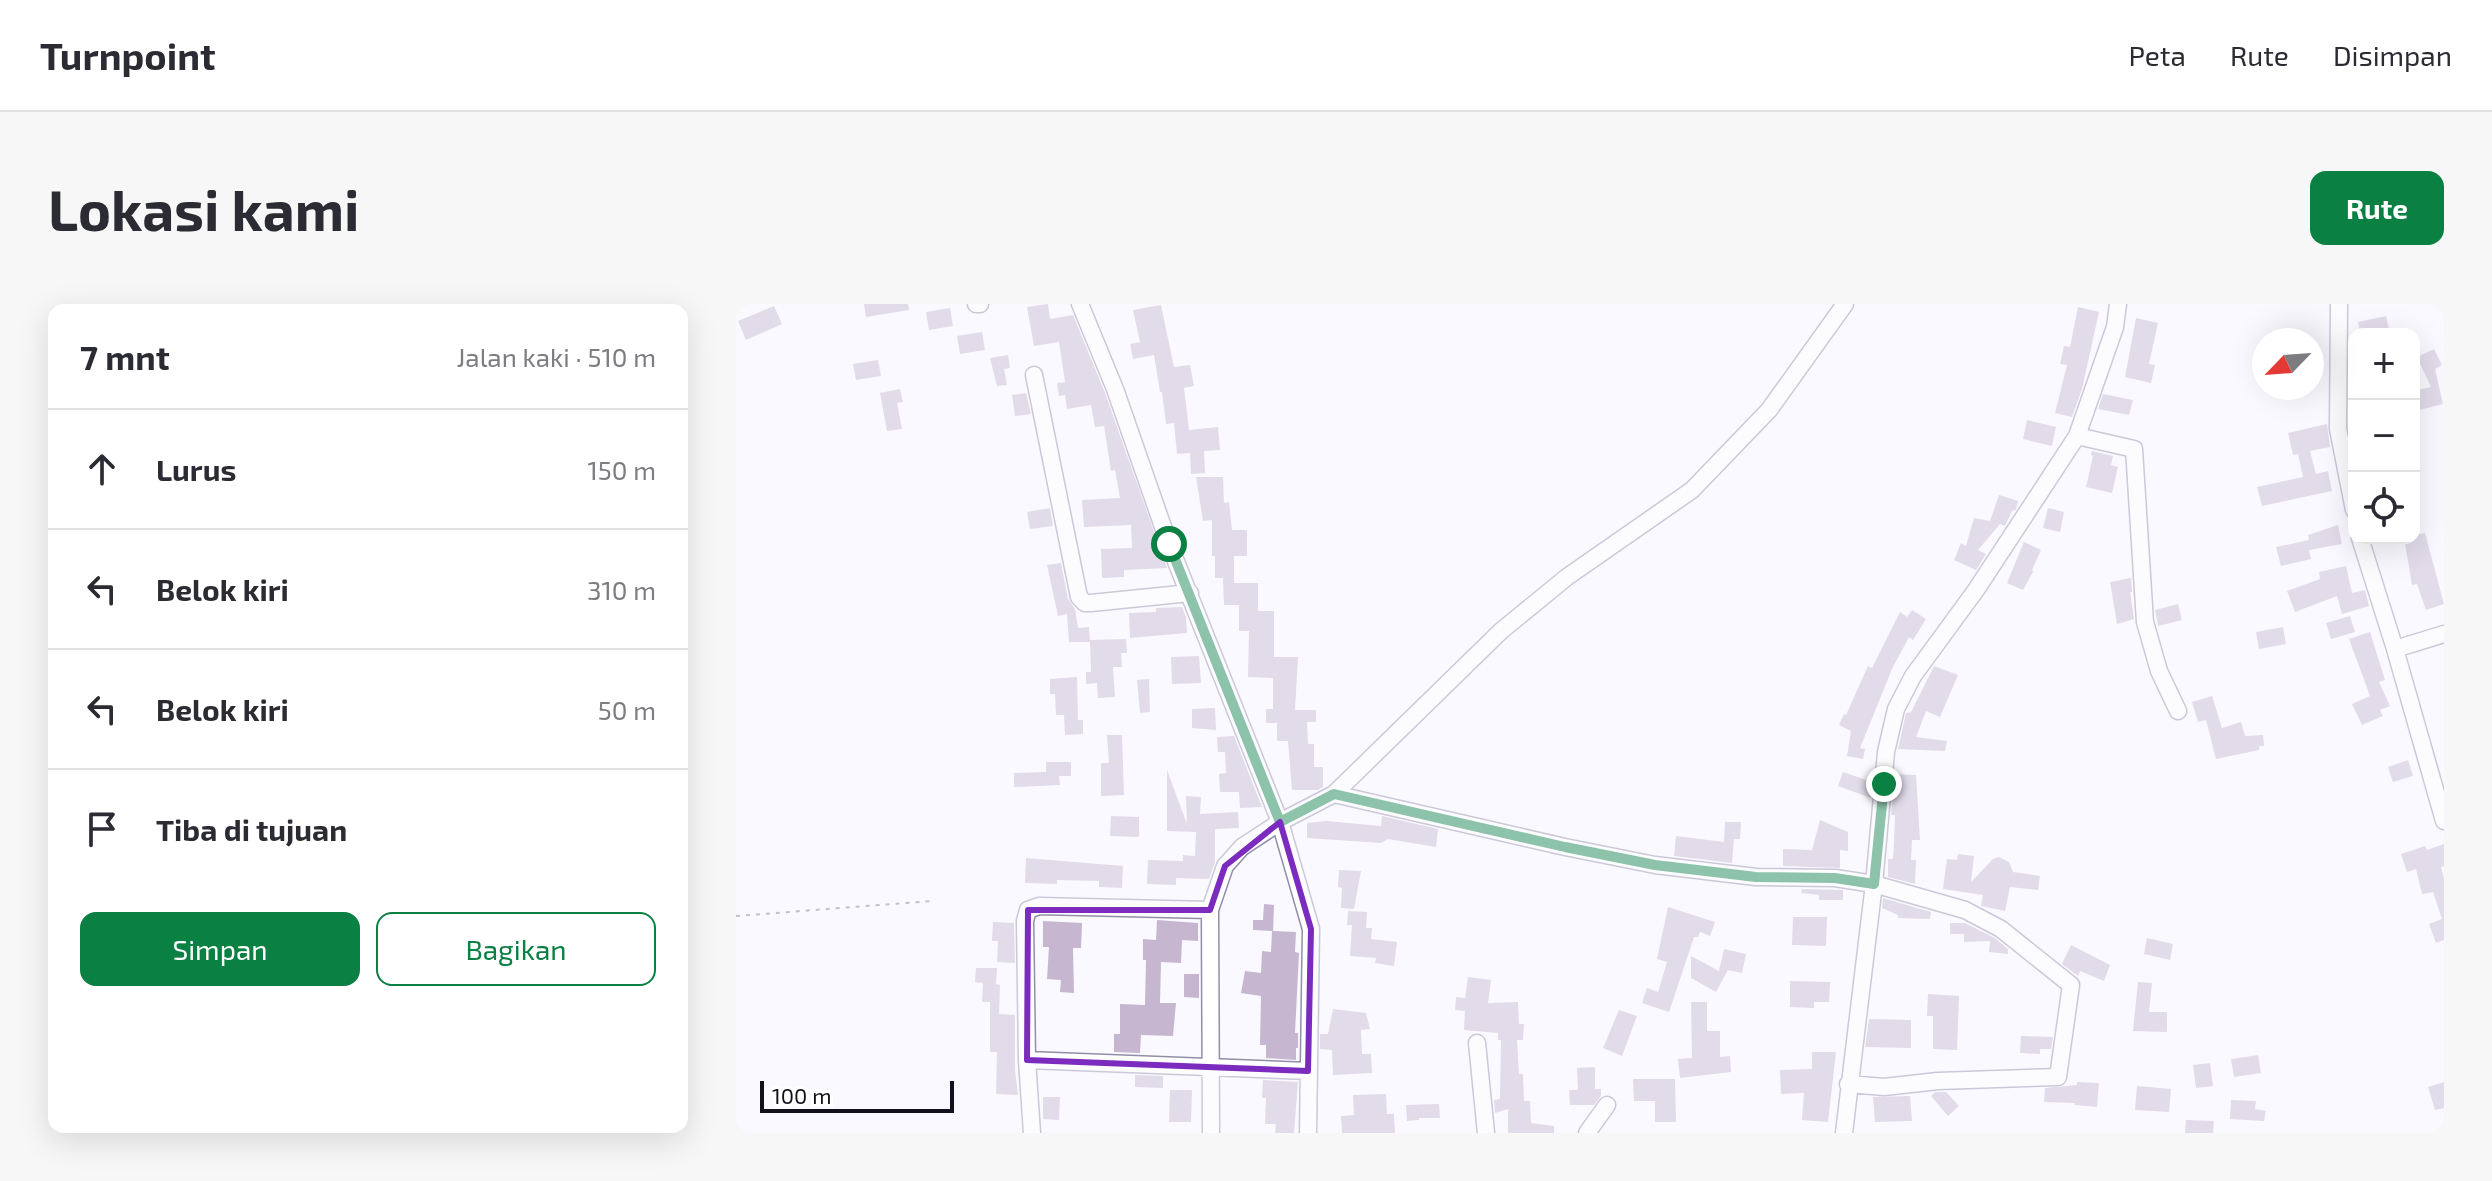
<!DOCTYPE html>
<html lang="id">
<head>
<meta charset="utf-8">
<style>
  body { margin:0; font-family:"Exo 2",sans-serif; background:#f7f7f7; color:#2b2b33 }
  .controls { position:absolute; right:24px; top:24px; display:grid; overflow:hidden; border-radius:16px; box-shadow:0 8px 32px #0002 }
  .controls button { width:72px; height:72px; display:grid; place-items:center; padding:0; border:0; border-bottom:2px solid #e1e1e2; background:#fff; color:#2b2b33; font:40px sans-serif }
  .compass { position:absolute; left:1516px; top:24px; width:72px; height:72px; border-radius:50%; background:#fff; box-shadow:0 8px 32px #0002; rotate:245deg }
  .scale { position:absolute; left:24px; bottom:20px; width:194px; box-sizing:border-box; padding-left:8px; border:4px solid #12101a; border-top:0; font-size:22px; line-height:28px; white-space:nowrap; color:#12101a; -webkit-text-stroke:6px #fff; paint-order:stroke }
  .stop { position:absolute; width:24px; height:24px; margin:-18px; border:6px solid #0b8043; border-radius:50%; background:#fff }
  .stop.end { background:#0b8043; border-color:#fff; box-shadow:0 2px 8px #0008 }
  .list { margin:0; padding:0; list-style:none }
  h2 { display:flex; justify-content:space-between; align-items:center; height:104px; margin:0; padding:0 32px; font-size:34px }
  h2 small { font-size:26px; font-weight:400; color:#7c7c81 }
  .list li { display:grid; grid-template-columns:52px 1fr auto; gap:24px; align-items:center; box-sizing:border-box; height:120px; padding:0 32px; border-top:2px solid #e1e1e2 }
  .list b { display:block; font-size:30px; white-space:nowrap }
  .list em { font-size:26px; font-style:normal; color:#7c7c81 }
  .actions { display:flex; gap:16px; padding:24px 32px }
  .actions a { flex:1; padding:18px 0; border:2px solid #0b8043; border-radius:16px; text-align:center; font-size:28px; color:#0b8043 }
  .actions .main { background:#0b8043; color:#fff }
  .icon { flex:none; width:44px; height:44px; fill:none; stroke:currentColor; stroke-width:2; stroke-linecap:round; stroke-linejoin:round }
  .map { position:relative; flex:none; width:1708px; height:829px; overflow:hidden; border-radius:16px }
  header { display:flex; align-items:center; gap:48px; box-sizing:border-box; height:112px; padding:0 40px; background:#fff; border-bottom:2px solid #e1e1e2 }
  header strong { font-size:38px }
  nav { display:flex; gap:44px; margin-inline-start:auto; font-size:28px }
  .intro { display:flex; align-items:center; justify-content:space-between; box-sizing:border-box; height:192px; padding:0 48px }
  h1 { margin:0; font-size:56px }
  .button { padding:20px 36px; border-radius:16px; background:#0b8043; color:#fff; font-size:28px; font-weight:700 }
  main { display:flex; gap:48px; padding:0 48px }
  aside { flex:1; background:#fff; border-radius:16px; box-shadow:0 8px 32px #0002 }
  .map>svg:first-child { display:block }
  .building { fill:#c6b6d0 }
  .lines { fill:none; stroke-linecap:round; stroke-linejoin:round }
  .minor-casing { stroke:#928eaa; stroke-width:19 }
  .path { stroke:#7d7c84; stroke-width:2; stroke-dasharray:4 6; stroke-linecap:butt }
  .minor { stroke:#fff; stroke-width:16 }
  .route { stroke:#0b8043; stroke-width:10 }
  .marked { fill:none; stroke:#7b2cbf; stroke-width:6; stroke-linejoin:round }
</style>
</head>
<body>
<header>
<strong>Turnpoint</strong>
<nav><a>Peta</a><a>Rute</a><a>Disimpan</a></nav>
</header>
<div class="intro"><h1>Lokasi kami</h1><a class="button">Rute</a></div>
<main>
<aside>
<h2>7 mnt<small>Jalan kaki · 510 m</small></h2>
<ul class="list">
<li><svg class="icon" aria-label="ahead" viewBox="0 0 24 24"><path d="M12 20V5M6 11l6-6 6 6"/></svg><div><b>Lurus</b></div><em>150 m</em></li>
<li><svg class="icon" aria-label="left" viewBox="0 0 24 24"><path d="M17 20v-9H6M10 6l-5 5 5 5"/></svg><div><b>Belok kiri</b></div><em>310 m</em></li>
<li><svg class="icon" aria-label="left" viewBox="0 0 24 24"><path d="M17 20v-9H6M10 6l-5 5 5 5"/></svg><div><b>Belok kiri</b></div><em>50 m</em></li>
<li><svg class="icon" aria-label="arrive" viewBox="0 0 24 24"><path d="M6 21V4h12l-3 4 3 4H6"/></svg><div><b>Tiba di tujuan</b></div></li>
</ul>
<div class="actions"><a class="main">Simpan</a><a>Bagikan</a></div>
</aside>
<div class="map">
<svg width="1708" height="829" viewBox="0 0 1708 829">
  <rect width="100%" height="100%" fill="#f9f9ff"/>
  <!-- building -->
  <path class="building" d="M128 0H172L173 6 130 13Z
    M312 0 314 15 337 11 369 89 431 264 388 266V273L366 274 365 245 396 244 395 221 348 223 346 196 384 194 379 166 375 167 368 122 359 123 355 101 331 105 329 91 323 92 321 79 329 78 323 38 298 42 291 3Z
    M425 1 438 63 454 61 458 82 448 84 453 126 482 123 484 146 468 147 469 169 455 170 454 149 441 150 438 119 430 120 426 88H424L418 51 397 55 394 40 404 38 397 6Z
    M38 2 46 20 10 36 2 17Z
    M1342 3 1363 8 1346 85 1336 113 1319 109 1331 61 1324 60 1328 42 1334 43Z
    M214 4 217 22 193 26 190 8Z
    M1650 12 1654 30H1624L1622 18Z
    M1400 14 1422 19 1413 60 1419 61 1415 79 1389 73Z
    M246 28 249 46 224 50 221 32Z
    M1698 45 1706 61 1699 65 1707 100 1683 106 1678 87 1695 83 1681 53Z
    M272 51 274 64 268 65 271 81 261 82 254 54Z
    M142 56 145 72 120 76 117 60Z
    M164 85 167 98 161 99 166 125 151 127 144 89Z
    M290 89 295 110 279 112 276 91Z
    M1367 90 1397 96 1393 111 1362 105Z
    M1291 116 1320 123 1316 142 1287 135Z
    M1591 120 1594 143 1574 147 1580 170 1592 167 1596 187 1526 202 1521 183 1567 173 1562 150 1557 151 1552 129Z
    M1356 147 1377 152 1375 161 1382 163 1376 189 1350 183 1357 152 1355 151Z
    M460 173H487L488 199 493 198 496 226H511V252H498V279H522V307H538V353H562L559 406H580V418H571L572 440H578V463H587V483L582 486H556L552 437H541V419H530V405H537V374L512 373 513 327H503V301H488L487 274H479V252H476V216L467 217Z
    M1263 191 1282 197 1280 206 1276 207 1269 222 1264 220 1242 246 1250 250 1240 266 1218 256 1225 239 1230 242 1238 214 1254 217Z
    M314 204 317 222 294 225 291 208Z
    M1312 204 1328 208 1324 228 1307 224Z
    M1602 221 1606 240 1573 246 1575 255 1545 262 1540 243 1573 236 1572 231Z
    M1689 229 1708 300 1690 306 1681 280 1676 281 1668 234H1678V231Z
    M1288 238 1305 246 1296 266 1297 268 1287 286 1271 279Z
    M325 259 332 295 339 305 342 324 353 323 354 338H333L331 310 322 312 311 261Z
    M1610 262 1616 289 1629 286 1633 302 1606 310 1601 292 1559 308 1551 287 1584 275 1583 268Z
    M1395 274 1396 288H1394L1398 315 1381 320 1374 278Z
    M1442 300 1446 316 1422 322 1419 306Z
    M446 303 450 313 451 329 394 334 393 309 420 308V304Z
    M1176 306 1190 315 1177 336 1173 333 1156 365 1124 444 1129 445 1127 455 1111 452 1115 427 1103 421 1108 410 1110 411 1132 362 1136 364 1164 308 1171 313Z
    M1614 312 1619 328 1595 335 1590 319Z
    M1547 323 1550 340 1523 345 1520 328Z
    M1634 328 1649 376 1643 378 1654 402 1644 406 1647 412 1626 421 1616 400 1634 392 1613 335Z
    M390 335 391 349H385L386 363H377L379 393 362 394 361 379 350 380V368H355L354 336Z
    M463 352 465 379 436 380 435 353Z
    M1198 362 1222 371 1204 413 1190 407 1180 433 1211 437 1209 447 1162 445 1170 409 1175 408Z
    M341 373 342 416H347V430L329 431 328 411H320L319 390H314V375Z
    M413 375 414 408 404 409 401 376Z
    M1476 392 1486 424 1505 418 1509 432 1527 431 1528 442H1523V446L1480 455 1470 416 1462 418 1456 398Z
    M479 404 480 426 456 424V405Z
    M371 431H386L388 491 365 492V459H373Z
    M498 432 526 503 504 504 503 488H484L483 470 490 469 489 448H482L481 433Z
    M1672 456 1677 472 1657 478 1652 463Z
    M310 458H335V472H323L324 481 278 483V469L310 468Z
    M431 466 451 520 450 492 465 493 464 510 502 508 503 524 479 525V558L473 575 440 574V581L411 580 412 556 447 557V551L459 552 460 528 431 527Z
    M1107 468 1136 478 1135 494 1102 482Z
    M1159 470 1180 471 1184 536H1176L1175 556H1180L1179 580 1152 573V555H1157L1158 539 1159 511H1155Z
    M375 512 403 513V533L374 532Z
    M646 512 702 525 700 543 652 535 645 539 571 534V519L590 517 645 522Z
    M1084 516 1112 528V547L1104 546V564L1047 562V545L1076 546Z
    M989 518H1005L1004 535H998L996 559 938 552 940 532 988 538Z
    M1708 540V562L1705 563 1708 575V636L1700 639 1693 620 1706 615 1697 588 1686 590 1680 565 1671 568 1665 550 1689 542 1691 546Z
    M1222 550 1238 552 1235 578 1257 555 1263 553 1273 558 1277 568 1304 572 1302 586 1274 583 1269 607 1245 602 1247 591 1207 585 1211 555 1221 556Z
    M290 554 387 562 386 584 363 583V577L321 576V580L289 579Z
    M603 566 625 567 618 605 605 604 606 584 602 583Z
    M1066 585 1107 586V596H1083V591L1065 589Z
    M1147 594 1195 608 1194 615 1162 614V611L1146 604Z
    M528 600 538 601 537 627 560 628 559 648 563 649 559 729H562V744H560V756L530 754V741H524L525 692 505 689 509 667 525 669 526 647 535 648 536 627 517 626V616H527Z
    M932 603 979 618 974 632 964 628 962 633H958L933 708 906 699 911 684 922 688 931 658 921 655Z
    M612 607 631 608 630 624H636L635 635 661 638 658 662 639 659 640 654 614 652 616 621H611Z
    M1057 613H1091L1090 642 1056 641Z
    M421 616 462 619V637L446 636 445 659 425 658 424 699H440L437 732 405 731 404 749 378 748V730H384V700L409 701 410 656H407V635L420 636Z
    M307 617 346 619 345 644H337L338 689 324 688 325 676 311 675 313 643H307Z
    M257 618 278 619 279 659 261 658 262 637H256Z
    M1214 619H1229L1259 634 1272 645V650L1253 648 1254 637 1228 638V630H1214Z
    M1411 634 1437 640 1434 656 1408 650Z
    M1335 641 1374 661 1368 677 1344 667 1342 672 1326 660Z
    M988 645 1010 650 1006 669 992 666 980 688 955 674V652L983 667Z
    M240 664H261L260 680 264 681 263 710 279 711V766L282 791 260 790 261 748H254V698H246L247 679 239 678Z
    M448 670H463V694L448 693Z
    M732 673 755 676 752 699 782 698 783 720H788L787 736H781L783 770H787L788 797H794L795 819 818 822V829H772V805L759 809 758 796 764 795 765 736H762V729L728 726 729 707 719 706 720 693 729 694Z
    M1054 677 1094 678 1093 698H1078V704L1054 703Z
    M1402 678 1416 679 1413 708H1431V728L1397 727Z
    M1192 690 1223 692 1221 746 1197 745V712H1191Z
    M955 698H971V727H984V753L994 752 995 768 944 774 942 755 956 754Z
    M597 705 630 709 634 725 625 726 626 750H635L636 769 597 771 596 746 584 745V730H592Z
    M883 706 901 712 886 752 867 744Z
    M1133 715 1175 716V744L1129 743Z
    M1285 732 1317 733 1315 745H1304V750L1284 749Z
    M1076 748H1100L1092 818 1066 816 1068 789 1045 790 1044 766 1076 765Z
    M1522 751 1525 769 1498 773 1495 755Z
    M1474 759 1477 782 1460 784 1457 761Z
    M859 763V785H865V792L858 801H834L833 786H842L841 764Z
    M399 771 427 772V784L399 783Z
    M897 775H939L940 818H919V797H898Z
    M527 776 562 778 558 829H539L540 820H529L530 794H526Z
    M1341 778 1363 779 1361 803 1339 801V799L1308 798 1309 784 1341 781Z
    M1708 778V804L1699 806 1692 783Z
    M1401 782 1435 785 1433 808 1399 806Z
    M434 786H456L455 818H433Z
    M1199 788H1210L1223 802 1212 812 1195 792Z
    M650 790 651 810H658L659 829H606L605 812 618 811 617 791Z
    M1174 792 1176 817 1139 818 1137 793Z
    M307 793H324L323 816 307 815Z
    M1495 796 1520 797 1519 805 1530 807 1528 817 1494 815Z
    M703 800 704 814H683V816L671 817 670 801Z
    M1450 816 1478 817 1477 829H1449Z"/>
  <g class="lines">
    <!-- minor casing -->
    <g class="minor-casing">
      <path id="minor" d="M240 0H244
        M344 0 379 85 433 240 544 518 575 625 572 829
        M1603 0 1602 125 1618 206
        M298 71 343 293 349 299H355L454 289
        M1341 132 1398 145 1409 318 1423 367 1442 407
        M1624 234 1659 345 1708 517
        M1659 345 1708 330
        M598 490 765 327 831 273 956 186 1033 106 1109 0
        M741 739 750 829
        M291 756 572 767
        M296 829 291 756 289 617 292 606 303 602 474 606
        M475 829 474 606 489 562 506 543 544 518 598 490 829 543 919 561 1020 573 1099 574 1138 580 1229 606 1265 625 1335 681 1322 773 1202 777 1148 783 1112 780
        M851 829 871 801
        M1108 829 1138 580 1150 448 1160 405 1177 372 1240 286 1341 132 1379 23 1382 0"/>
    </g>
    <!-- path -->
    <path class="path" d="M0 612 196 597"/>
    <!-- minor -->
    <use href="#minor" class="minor"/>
  </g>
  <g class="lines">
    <!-- route -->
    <path class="route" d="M433 240 544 518 598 490 829 543 919 561 1020 573 1099 574 1138 580 1148 480"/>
  </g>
  <!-- marked area -->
  <path d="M0 0H1708V829H0ZM544 518 575 625 572 767 291 756 292 606H474L489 562Z" fill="#f9f9ff" fill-opacity=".55" fill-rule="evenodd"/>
  <path class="marked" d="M544 518 575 625 572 767 291 756 292 606H474L489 562Z"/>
</svg>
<div class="controls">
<button>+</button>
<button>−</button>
<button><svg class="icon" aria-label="locate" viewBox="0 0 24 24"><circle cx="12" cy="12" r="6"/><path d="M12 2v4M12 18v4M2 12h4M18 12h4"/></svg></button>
</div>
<svg class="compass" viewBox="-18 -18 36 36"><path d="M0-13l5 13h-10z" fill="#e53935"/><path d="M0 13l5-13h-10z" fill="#7c7c81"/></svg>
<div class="scale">100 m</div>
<div class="stop" style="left:433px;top:240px"></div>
<div class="stop end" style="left:1148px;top:480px"></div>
</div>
</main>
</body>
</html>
